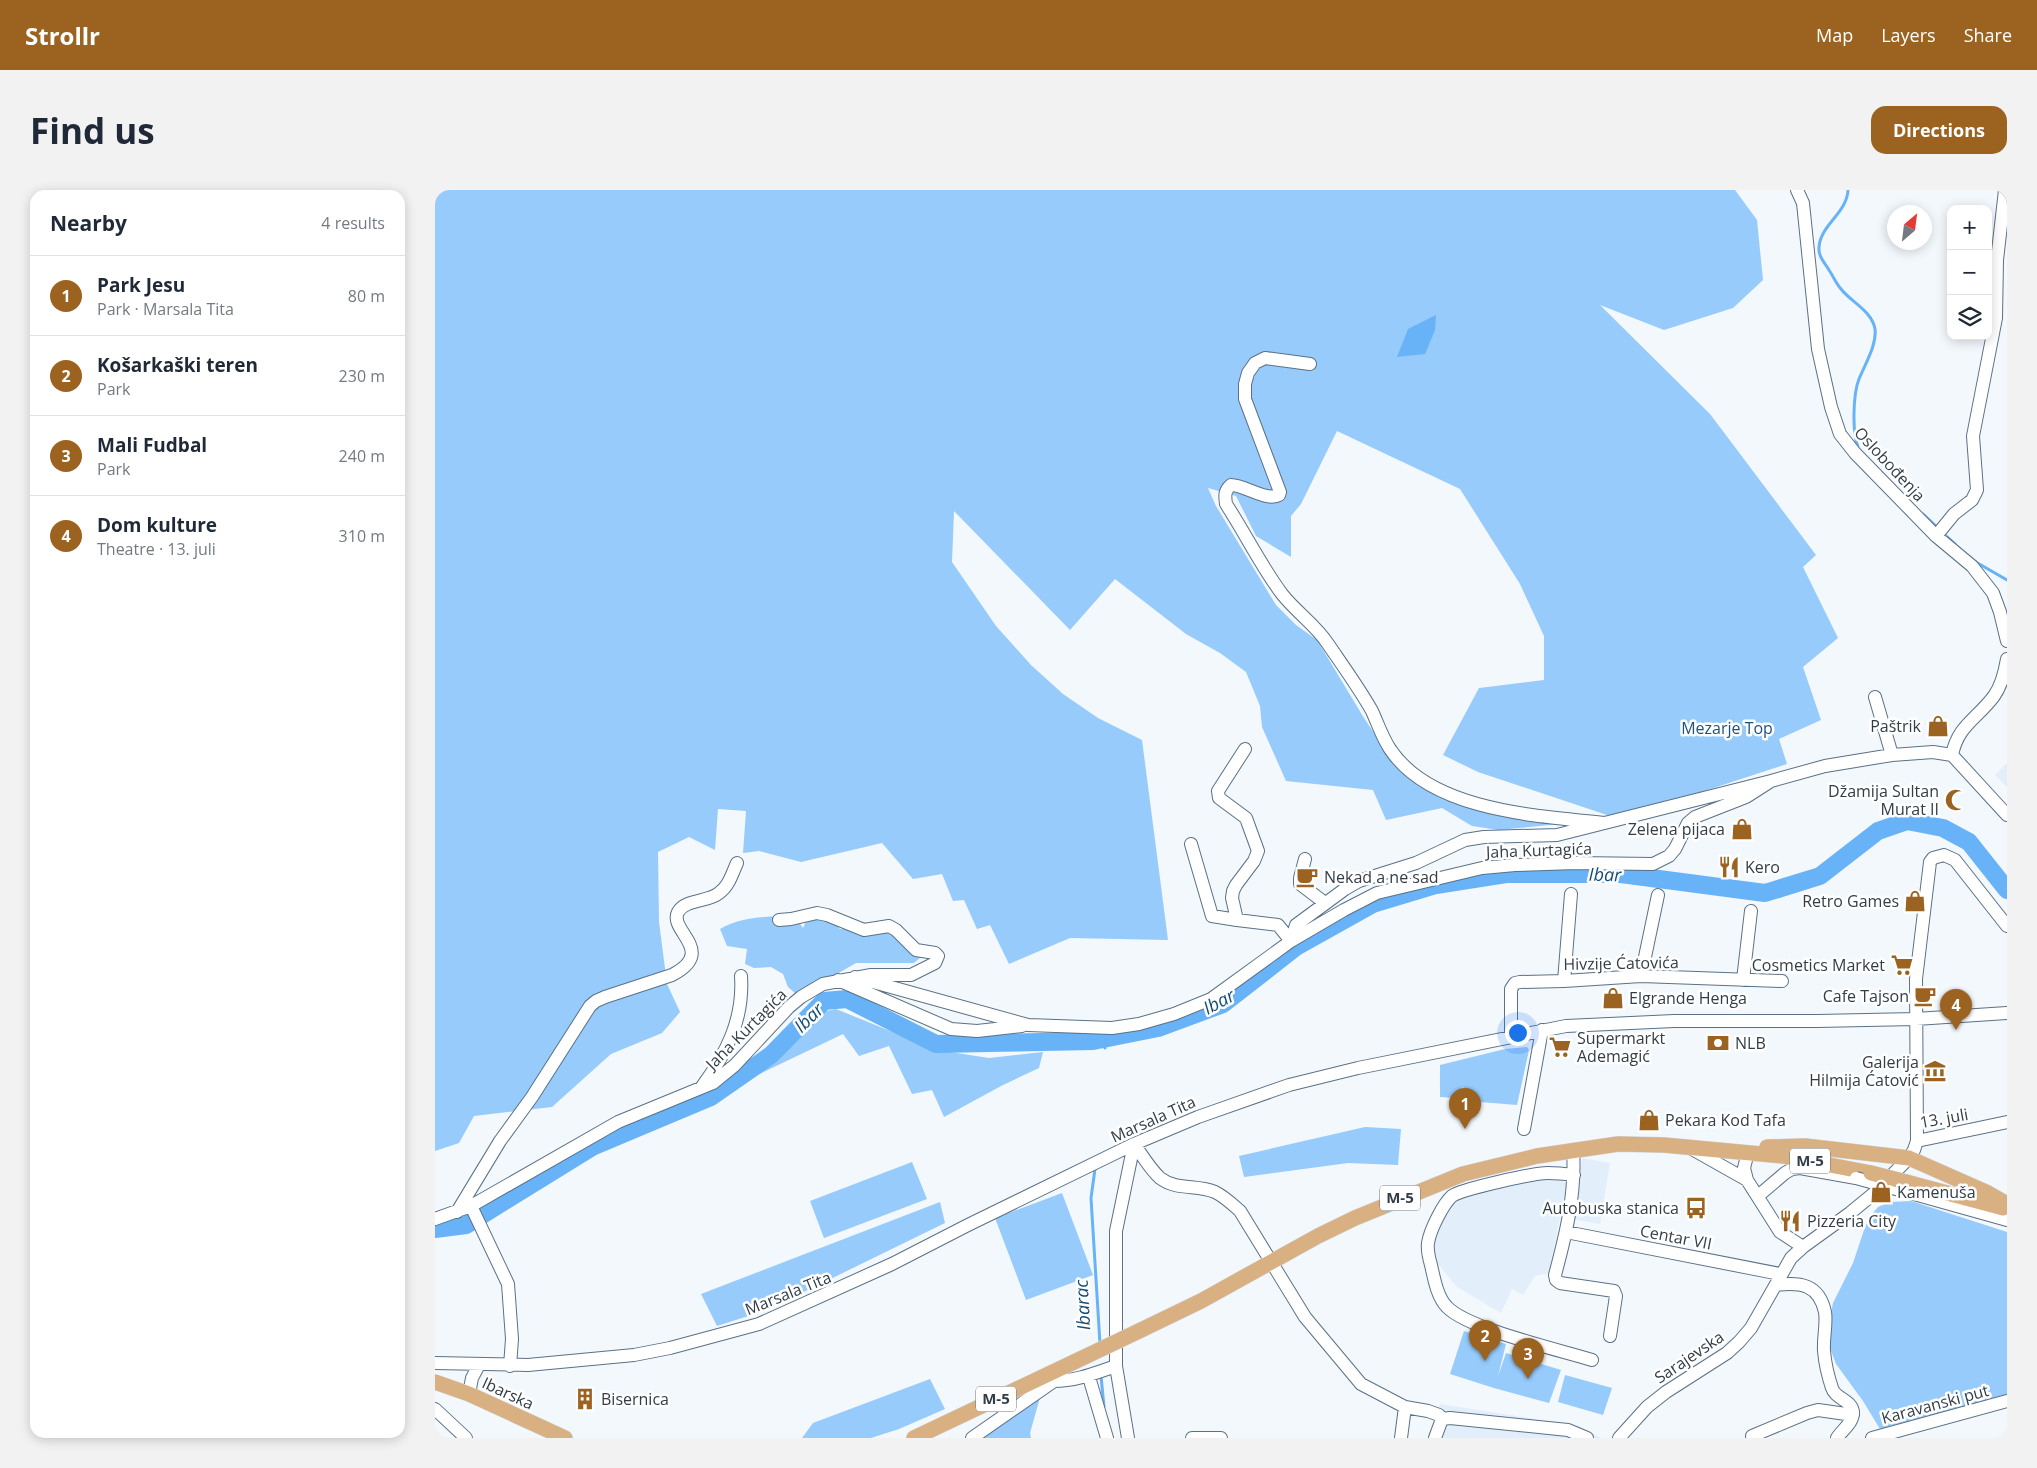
<!DOCTYPE html>
<html lang="en">
<head>
<meta charset="utf-8">
<style>
  body { margin:0; font-family:"Open Sans",sans-serif; background:#f2f2f3; color:#1f2937 }
  .controls { position:absolute; right:15px; top:15px; display:grid; overflow:hidden; border-radius:10px; box-shadow:0 2px 12px #0003 }
  .controls button { width:45px; height:45px; display:grid; place-items:center; padding:0; border:0; border-bottom:1px solid #e0e1e3; background:#fff; color:#1f2937; font:25px sans-serif }
  .compass { position:absolute; left:1452px; top:15px; width:45px; height:45px; border-radius:50%; background:#fff; box-shadow:0 2px 12px #0003; rotate:28deg }
  .you { position:absolute; left:1082px; top:842px; width:18px; height:18px; margin:-12px; border:4px solid #fff; border-radius:50%; background:#1a73e8; box-shadow:0 0 0 8px #1a73e833 }
  .badge { display:grid; place-items:center; width:32px; height:32px; border-radius:50%; background:#9c6320; color:#fff; font-size:16px; font-weight:700 }
  .pin { position:absolute; translate:-50% -41px; filter:drop-shadow(0 1px 2px #0008) }
  .pin::after { content:''; position:absolute; top:26px; width:18px; height:15px; background:inherit; clip-path:polygon(0 0,100% 0,50% 100%) }
  .list { margin:0; padding:0; list-style:none }
  h2 { display:flex; justify-content:space-between; align-items:center; height:65px; margin:0; padding:0 20px; font-size:21px }
  h2 small { font-size:16px; font-weight:400; color:#747a83 }
  .list li { display:grid; grid-template-columns:32px 1fr auto; gap:15px; align-items:center; box-sizing:border-box; height:80px; padding:0 20px; border-top:1px solid #e0e1e3 }
  .list b { display:block; font-size:19px; white-space:nowrap }
  .list p { margin:0; font-size:16px; white-space:nowrap; color:#747a83 }
  .list em { font-size:16px; font-style:normal; color:#747a83 }
  .icon { flex:none; width:28px; height:28px; fill:none; stroke:currentColor; stroke-width:2; stroke-linecap:round; stroke-linejoin:round }
  .map { position:relative; flex:none; width:1572px; height:1248px; overflow:hidden; border-radius:15px }
  header { display:flex; align-items:center; gap:30px; box-sizing:border-box; height:70px; padding:0 25px; background:#9c6320; color:#fff }
  header strong { font-size:24px }
  nav { display:flex; gap:28px; margin-inline-start:auto; font-size:18px }
  .intro { display:flex; align-items:center; justify-content:space-between; box-sizing:border-box; height:120px; padding:0 30px }
  h1 { margin:0; font-size:35px }
  .button { padding:12px 22px; border-radius:15px; background:#9c6320; color:#fff; font-size:18px; font-weight:700 }
  main { display:flex; gap:30px; padding:0 30px }
  aside { flex:1; background:#fff; border-radius:15px; box-shadow:0 2px 12px #0003 }
  .map>svg:first-child { display:block }
  .built { fill:#e2effb }
  .green { fill:#96cbfc }
  .water { fill:#68b3f7 }
  .lines { fill:none; stroke-linecap:round; stroke-linejoin:round }
  .stream { stroke:#68b3f7; stroke-width:3 }
  .river { stroke:#68b3f7; stroke-width:18 }
  .minor-casing { stroke:#5a7186; stroke-width:14 }
  .major-casing { stroke:#d2d4d7; stroke-width:16 }
  .minor { stroke:#fff; stroke-width:12 }
  .major { stroke:#d9b082; stroke-width:15 }
  .minor-bridge-casing { stroke:#5a7186; stroke-width:14; stroke-linecap:butt }
  .major-bridge-casing { stroke:#d2d4d7; stroke-width:16; stroke-linecap:butt }
  .minor-bridge { stroke:#fff; stroke-width:12 }
  .major-bridge { stroke:#d9b082; stroke-width:15 }
  .labels { text-anchor:middle; stroke-width:5; stroke-linejoin:round; paint-order:stroke }
  .shield { fill:#fff; stroke:#70777e; stroke-width:1 }
  .shield-label { font-size:15px; font-weight:bold; fill:#333d47 }
  .street-label { font-size:16px; fill:#333d47; stroke:#fff }
  .poi-label { font-size:16px; fill:#333d47; stroke:#fff; text-anchor:start }
  .park-label { font-size:16px; fill:#1d537f; stroke:#fff }
  .water-label { font-size:18px; font-style:italic; fill:#154c77; stroke:#fff }
</style>
</head>
<body>
<header>
<strong>Strollr</strong>
<nav><a>Map</a><a>Layers</a><a>Share</a></nav>
</header>
<div class="intro"><h1>Find us</h1><a class="button">Directions</a></div>
<main>
<aside>
<h2>Nearby<small>4 results</small></h2>
<ul class="list">
<li><span class="badge">1</span><div><b>Park Jesu</b><p>Park · Marsala Tita</p></div><em>80 m</em></li>
<li><span class="badge">2</span><div><b>Košarkaški teren</b><p>Park</p></div><em>230 m</em></li>
<li><span class="badge">3</span><div><b>Mali Fudbal</b><p>Park</p></div><em>240 m</em></li>
<li><span class="badge">4</span><div><b>Dom kulture</b><p>Theatre · 13. juli</p></div><em>310 m</em></li>
</ul>
</aside>
<div class="map">
<svg width="1572" height="1248" viewBox="0 0 1572 1248">
  <rect width="100%" height="100%" fill="#f3f8fd"/>
  <!-- built -->
  <path class="built" d="M1572 573V597L1560 585Z
    M1147 968 1175 973 1165 1034 1137 1029Z
    M1103 980 1132 993 1114 1083 1100 1086 1088 1105 1077 1099 1066 1123 1022 1097 1002 1073 995 1048 1016 1002Z
    M1005 1214 1144 1236 1166 1248H992Z"/>
  <!-- green -->
  <path class="green" d="M0 0H1300L1322 30 1328 90 1298 118 1229 140 1165 115 1275 224 1381 365 1368 377 1403 448 1368 477 1386 530 1344 549 1352 574 1184 629 1043 582 1008 565 1044 498 1109 490V446L1085 394 1025 299 902 241 866 314 856 326V367L821 346 801 306 773 298 781 316 841 415 861 435 882 450 929 528 952 562 989 591 1125 634 1064 640 1037 636 1007 618 951 630 938 600 851 591 827 537 825 516 811 482 785 463 751 444 680 389 635 440 519 321 517 372 561 436 596 475 628 504 663 528 707 550 733 750 635 748 574 774 555 735 542 739 529 710 518 711 507 684 478 689 447 653 366 672 324 661 308 663 311 621 283 619 280 660 254 647 223 662 224 732 232 794 245 822 227 843 176 864 117 917 39 926 24 953 0 961Z
    M359 725 368 738 374 725 396 728 405 739 454 738 492 762 479 773H421L395 788 379 792 360 803 353 797 348 784 336 777 319 778 310 774 312 759 292 756 285 739C307 726 334 727 359 725Z
    M401 819 502 860 554 868 608 862 604 878 568 895 509 927 497 900 477 904 454 856 424 866 408 844 318 887 387 822Z
    M1092 857 1094 860 1082 915 1045 912 1043 905 1027 897 1021 908 1005 907V875L1070 859Z
    M930 937 966 939 963 975 913 973 809 987 804 966Z
    M477 972 492 1009 389 1048 375 1011Z
    M627 1003 658 1085 591 1110 560 1028Z
    M1476 1011 1572 1042V1204L1445 1239 1428 1211 1401 1174 1395 1158 1392 1143 1398 1113 1418 1073 1430 1037 1437 1024 1443 1017 1455 1012Z
    M505 1012 510 1033 332 1120 282 1136 266 1104Z
    M1029 1141 1071 1154 1063 1186 1071 1163 1126 1180 1114 1213 1059 1198 1015 1184Z
    M1130 1185 1177 1198 1168 1225 1123 1212Z
    M495 1189 510 1219 464 1239 436 1248H367L378 1233Z
    M606 1204 595 1243 596 1248H547Z"/>
  <!-- water -->
  <path class="water" d="M1001 125 1000 140 990 164 962 167 973 139Z"/>
  <g class="lines">
    <!-- stream -->
    <path class="stream" d="M1413 0C1412 24 1383 36 1384 60 1384 68 1390 73 1394 80 1398 86 1401 93 1406 99 1416 112 1437 121 1440 139 1442 155 1430 174 1424 189 1418 204 1417 242 1423 257
      M1488 324 1503 338
      M1508 343 1520 354
      M1539 371 1572 390
      M668 849 670 858
      M660 979 656 1008 665 1154
      M666 1186 669 1217"/>
    <!-- river -->
    <path class="river" d="M0 1039 31 1035 157 957 276 907 336 865 389 811 412 809 501 854 658 851 723 838 788 814 861 757 938 714 1001 695 1071 684H1186L1330 703 1385 686 1443 641 1472 631 1508 638 1534 652 1572 700"/>
    <!-- minor casing -->
    <g class="minor-casing">
      <path id="minor" d="M1362 0 1368 13 1383 159 1396 217 1405 244 1420 263 1501 346 1537 376 1558 403 1565 422 1572 451
        M875 174 830 168 820 173 813 183 810 194V209L845 302 844 305C832 312 810 295 796 295 789 301 790 306 791 314 810 343 826 376 847 404 861 422 881 435 893 454 908 476 924 498 937 521 943 534 947 547 955 559 996 621 1102 626 1170 633
        M1501 346 1519 324 1537 310 1542 300 1538 246 1561 128 1562 70 1570 0
        M1440 507 1457 565
        M810 559 783 601 784 608 811 628 823 661 819 671 801 695 798 701 797 708 802 730 843 735 856 751
        M1517 565C1523 535 1542 529 1559 506 1567 495 1570 481 1572 469
        M1517 565 1572 625
        M756 654 777 726 802 730
        M870 669 865 688V694L890 713
        M856 751 861 735 910 699 924 691 981 673 1030 650 1049 647 1122 645 1336 591 1390 576 1457 565 1498 562 1517 565
        M1206 786 1223 705
        M420 787 593 835 677 838 704 834 739 824 776 809 856 751 909 720 942 703 1047 678 1080 675 1140 673 1218 674 1234 666 1240 659 1253 633 1260 627 1311 607 1336 591
        M403 790 516 839 542 841 587 836
        M1308 790 1316 721
        M1129 791 1136 704
        M1076 847V799L1080 793 1085 792 1129 791 1206 786 1347 791
        M266 898C291 864 309 830 306 786
        M1089 939 1107 840
        M1482 951 1572 932
        M699 954C707 965 715 979 725 988 742 1001 762 994 780 1002 790 1007 797 1014 805 1021L870 1127 926 1194 970 1217 993 1221 1004 1225 1007 1229
        M1257 959 1312 990
        M1138 960C1141 1003 1131 1044 1120 1085L1121 1090 1125 1093 1179 1101 1181 1106 1175 1146
        M1313 962 1309 978 1312 990 1345 1042 1368 1057
        M1139 985C1131 984 1122 983 1113 983 1099 983 1027 999 1017 1006 1008 1014 995 1040 993 1053 992 1060 994 1068 996 1075 999 1088 1002 1107 1012 1117 1033 1139 1125 1160 1157 1170
        M1461 999 1572 1030
        M1323 1006 1350 983 1357 979 1365 978 1421 988
        M36 1016 73 1094 77 1149 75 1176
        M22 1022 65 951 97 907 155 816 161 811 170 807 237 785C283 761 233 741 243 722 250 709 274 712 284 703 294 696 297 684 302 673
        M0 1029 36 1016 183 932 278 893 300 875 354 817 366 807 388 794 436 785H476L500 773 503 766 500 763 481 760 461 740 454 736 429 740 392 725 382 723 356 729 344 730
        M1131 1042 1345 1084
        M1341 1095C1365 1092 1384 1094 1390 1122 1392 1134 1388 1148 1389 1161 1390 1173 1393 1186 1397 1198 1400 1209 1418 1210 1418 1223 1418 1233 1407 1240 1402 1248
        M0 1173 93 1175 199 1165 235 1158 324 1134 457 1074 533 1035 699 954 763 927 854 895 923 878 1131 836 1239 831H1382L1481 829 1572 823
        M681 1176 693 1248
        M616 1184 619 1191C641 1191 660 1183 681 1176V1041L699 954
        M654 1187 672 1248
        M34 1204 37 1188 44 1175
        M0 1219 31 1248
        M1317 1246 1372 1223 1383 1220 1418 1225
        M537 1248 619 1191
        M757 1248H786
        M966 1248 970 1217
        M1000 1248 1007 1229 1015 1228 1133 1240 1152 1248
        M1184 1248 1212 1217 1231 1202 1292 1163 1304 1152 1316 1138 1356 1068 1368 1057 1415 1023 1437 1005 1474 968 1479 960 1482 951 1481 789 1495 672 1498 668 1509 665 1520 670 1572 736
        M1437 1248 1572 1211"/>
    </g>
    <!-- major casing -->
    <g class="major-casing">
      <path id="major" d="M1332 957 1370 956 1474 968 1551 1002 1572 1014
        M1471 992 1568 1018
        M704 1141 766 1111 883 1046 920 1028 1028 984 1102 966 1183 954 1229 955 1348 966 1436 983
        M0 1192 34 1204 130 1248
        M479 1248 639 1172"/>
    </g>
    <!-- minor -->
    <use href="#minor" class="minor"/>
    <!-- major -->
    <use href="#major" class="major"/>
    <!-- minor-bridge casing -->
    <g class="minor-bridge-casing">
      <path id="minor-bridge" d="M1421 988 1461 999"/>
    </g>
    <!-- major-bridge casing -->
    <g class="major-bridge-casing">
      <path id="major-bridge" d="M1436 983 1471 992
        M639 1172 704 1141"/>
    </g>
    <!-- minor-bridge -->
    <use href="#minor-bridge" class="minor-bridge"/>
    <!-- major-bridge -->
    <use href="#major-bridge" class="major-bridge"/>
  </g>
  <!-- icons -->
  <defs>
    <g id="shop-bare" transform="scale(1.725)"><path d="M-5-2.5h2.3a2.7 3.5 0 0 1 5.4 0H5L5.5 6h-11ZM-1.5-2.5h3a1.5 2.3 0 0 0-3 0Z" fill="#9c6320" stroke="#fff" stroke-width="2.5" paint-order="stroke"/></g>
    <g id="mosque-bare" transform="scale(1.725)"><path d="M3.5-4.9A6 6 0 1 0 3.5 4.9A5 5 0 1 1 3.5-4.9Z" fill="#9c6320" stroke="#fff" stroke-width="2.5" paint-order="stroke"/></g>
    <g id="restaurant-bare" transform="scale(1.725)"><path d="M-5-6h1v4h1v-4h1v4h1v-4h1v5L-1.5 .5V6h-2V.5L-5-1ZM5-6V6H3V1.5H1.5Q1.5-4 5-6Z" fill="#9c6320" stroke="#fff" stroke-width="2.5" paint-order="stroke"/></g>
    <g id="cafe-bare" transform="scale(1.725)"><path d="M-5.5-4.5H6V0H3Q3 3.5 0 3.5H-2.5Q-5.5 3.5-5.5 0ZM3-3.2v2h1.7v-2ZM-6 4.5H4V6H-6Z" fill="#9c6320" stroke="#fff" stroke-width="2.5" paint-order="stroke"/></g>
    <g id="supermarket-bare" transform="scale(1.725)"><path d="M-6-5.5h2.5l.6 2H6L4.5 2H-2.5L-4.4-4H-6ZM-1.5 3.2a1.3 1.3 0 1 0 .1 0ZM3 3.2a1.3 1.3 0 1 0 .1 0Z" fill="#9c6320" stroke="#fff" stroke-width="2.5" paint-order="stroke"/></g>
    <g id="bank-bare" transform="scale(1.725)"><path d="M-6-4H6V4H-6ZM0-2.3a2.3 2.3 0 1 0 0 4.6a2.3 2.3 0 1 0 0-4.6Z" fill="#9c6320" stroke="#fff" stroke-width="2.5" paint-order="stroke"/></g>
    <g id="museum-bare" transform="scale(1.725)"><path d="M0-6L6-3V-2H-6V-3ZM-5-1h2V3h-2ZM-1-1h2V3h-2ZM3-1h2V3H3ZM-6 4H6V6H-6Z" fill="#9c6320" stroke="#fff" stroke-width="2.5" paint-order="stroke"/></g>
    <g id="bus-bare" transform="scale(1.725)"><path d="M-5-6H5V4H4V6H2V4H-2V6H-4V4H-5ZM-3.5-4V0h7V-4ZM-3.5 1.2v1.5H-2V1.2ZM2 1.2v1.5H3.5V1.2Z" fill="#9c6320" stroke="#fff" stroke-width="2.5" paint-order="stroke"/></g>
    <g id="building-bare" transform="scale(1.725)"><path d="M-4-6H4V6H1V3H-1V6H-4ZM-2.5-4.3h1.7v1.8h-1.7ZM.8-4.3h1.7v1.8H.8ZM-2.5-1h1.7V.8h-1.7ZM.8-1h1.7V.8H.8Z" fill="#9c6320" stroke="#fff" stroke-width="2.5" paint-order="stroke"/></g>
  </defs>
  <g fill-rule="evenodd">
    <use href="#shop-bare" x="1503" y="536"/>
    <use href="#mosque-bare" x="1521" y="610"/>
    <use href="#shop-bare" x="1307" y="639"/>
    <use href="#restaurant-bare" x="1294" y="677"/>
    <use href="#cafe-bare" x="872" y="687"/>
    <use href="#shop-bare" x="1480" y="711"/>
    <use href="#supermarket-bare" x="1467" y="775"/>
    <use href="#cafe-bare" x="1490" y="806"/>
    <use href="#shop-bare" x="1178" y="808"/>
    <use href="#bank-bare" x="1283" y="853"/>
    <use href="#supermarket-bare" x="1125" y="857"/>
    <use href="#museum-bare" x="1500" y="881"/>
    <use href="#shop-bare" x="1214" y="930"/>
    <use href="#shop-bare" x="1446" y="1002"/>
    <use href="#bus-bare" x="1261" y="1018"/>
    <use href="#restaurant-bare" x="1355" y="1031"/>
    <use href="#building-bare" x="150" y="1209"/>
  </g>
  <g class="labels">
    <!-- shield labels -->
    <g class="shield">
      <rect x="1355" y="958.5" width="40" height="25" rx="4"/>
      <rect x="945" y="995.5" width="40" height="25" rx="4"/>
      <rect x="541" y="1196.5" width="40" height="25" rx="4"/>
    </g>
    <g class="shield-label">
      <text x="1375" y="976">M-5</text>
      <text x="965" y="1013">M-5</text>
      <text x="561" y="1214">M-5</text>
    </g>
    <!-- street labels -->
    <g class="street-label">
      <text transform="translate(1455 274) rotate(47)" y="6">Oslobođenja</text>
      <text transform="translate(1104 660) rotate(-2)" y="6">Jaha Kurtagića</text>
      <text transform="translate(1186 773) rotate(-1)" y="6">Hivzije Ćatovića</text>
      <text transform="translate(311 839) rotate(-45)" y="6">Jaha Kurtagića</text>
      <text transform="translate(1509 928) rotate(-10)" y="6">13. juli</text>
      <text transform="translate(718 929) rotate(-24)" y="6">Marsala Tita</text>
      <text transform="translate(1241 1047) rotate(11)" y="6">Centar VII</text>
      <text transform="translate(353 1103) rotate(-22)" y="6">Marsala Tita</text>
      <text transform="translate(1254 1167) rotate(-34)" y="6">Sarajevska</text>
      <text transform="translate(73 1203) rotate(25)" y="6">Ibarska</text>
      <text transform="translate(1500 1214) rotate(-15)" y="6">Karavanski put</text>
    </g>
    <!-- poi labels -->
    <g class="poi-label">
      <text x="1486" y="542" text-anchor="end">Paštrik</text>
      <text x="1504" y="607" text-anchor="end">Džamija Sultan<tspan x="1504" dy="18">Murat II</tspan></text>
      <text x="1290" y="645" text-anchor="end">Zelena pijaca</text>
      <text x="1310" y="683">Kero</text>
      <text x="889" y="693">Nekad a ne sad</text>
      <text x="1464" y="717" text-anchor="end">Retro Games</text>
      <text x="1450" y="781" text-anchor="end">Cosmetics Market</text>
      <text x="1474" y="812" text-anchor="end">Cafe Tajson</text>
      <text x="1194" y="814">Elgrande Henga</text>
      <text x="1142" y="854">Supermarkt<tspan x="1142" dy="18">Ademagić</tspan></text>
      <text x="1300" y="859">NLB</text>
      <text x="1484" y="878" text-anchor="end">Galerija<tspan x="1484" dy="18">Hilmija Ćatović</tspan></text>
      <text x="1230" y="936">Pekara Kod Tafa</text>
      <text x="1462" y="1008">Kamenuša</text>
      <text x="1244" y="1024" text-anchor="end">Autobuska stanica</text>
      <text x="1372" y="1037">Pizzeria City</text>
      <text x="166" y="1215">Bisernica</text>
    </g>
    <!-- park labels -->
    <g class="park-label">
      <text x="1292" y="544">Mezarje Top</text>
    </g>
    <!-- water labels -->
    <g class="water-label">
      <text transform="translate(1170 685) rotate(1)" y="6">Ibar</text>
      <text transform="translate(784 812) rotate(-28)" y="6">Ibar</text>
      <text transform="translate(374 828) rotate(-44)" y="6">Ibar</text>
      <text transform="translate(648 1115) rotate(-93)" y="6">Ibarac</text>
    </g>
  </g>
</svg>
<div class="controls">
<button>+</button>
<button>−</button>
<button><svg class="icon" aria-label="layers" viewBox="0 0 24 24"><path d="M12 4l9 5-9 5-9-5zM3 14l9 5 9-5"/></svg></button>
</div>
<svg class="compass" viewBox="-18 -18 36 36"><path d="M0-13l5 13h-10z" fill="#e53935"/><path d="M0 13l5-13h-10z" fill="#747a83"/></svg>
<div class="you"></div>
<div class="pin badge" style="left:1030px;top:939px">1</div>
<div class="pin badge" style="left:1050px;top:1171px">2</div>
<div class="pin badge" style="left:1093px;top:1189px">3</div>
<div class="pin badge" style="left:1521px;top:840px">4</div>
</div>
</main>
</body>
</html>
